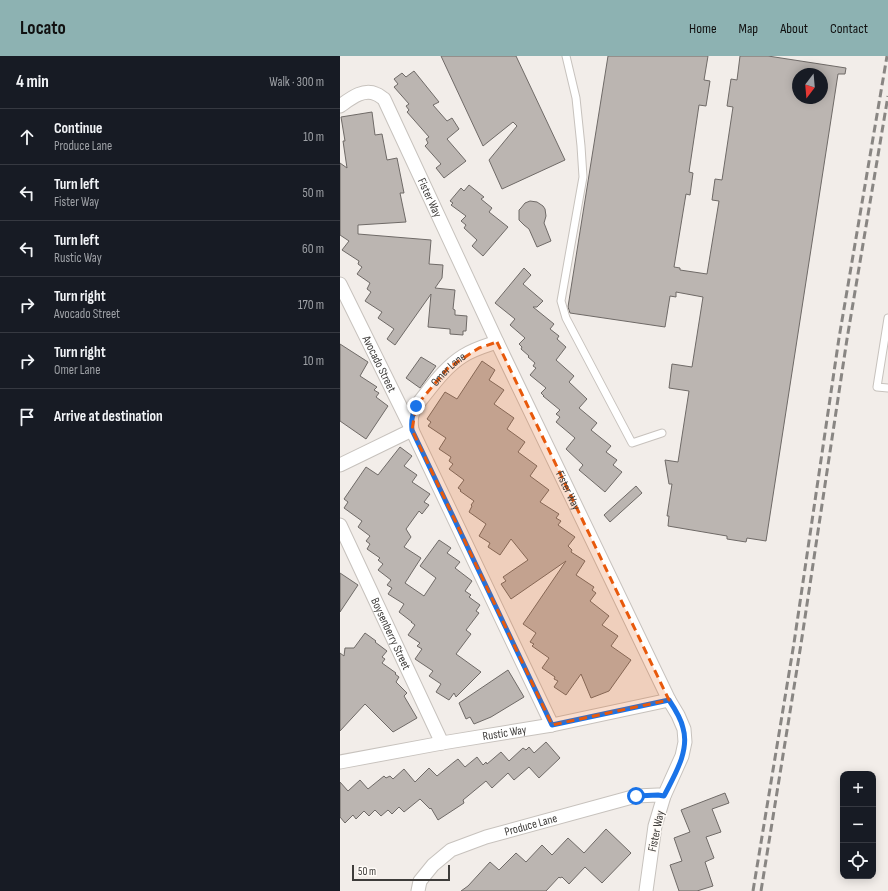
<!DOCTYPE html>
<html lang="en">
<head>
<meta charset="utf-8">
<style>
  body { margin:0; font-family:"Sofia Sans Condensed",sans-serif; background:#20242c; color:#f1f3f6 }
  .controls { position:absolute; right:12px; bottom:12px; display:grid; overflow:hidden; border-radius:8px; box-shadow:0 2px 10px #0003 }
  .controls button { width:36px; height:36px; display:grid; place-items:center; padding:0; border:0; border-bottom:1px solid #363941; background:#171b24; color:#f1f3f6; font:20px sans-serif }
  .compass { position:absolute; left:452px; top:12px; width:36px; height:36px; border-radius:50%; background:#171b24; box-shadow:0 2px 10px #0003; rotate:196deg }
  .scale { position:absolute; left:12px; bottom:10px; width:98px; box-sizing:border-box; padding-left:4px; border:2px solid #3e3c3a; border-top:0; font-size:11px; line-height:14px; white-space:nowrap; color:#3e3c3a; -webkit-text-stroke:3px #fffbf7; paint-order:stroke }
  .stop { position:absolute; width:12px; height:12px; margin:-9px; border:3px solid #1a73e8; border-radius:50%; background:#fff }
  .stop.end { background:#1a73e8; border-color:#fff; box-shadow:0 1px 4px #0008 }
  .list { margin:0; padding:0; list-style:none }
  h2 { display:flex; justify-content:space-between; align-items:center; height:52px; margin:0; padding:0 16px; font-size:17px }
  h2 small { font-size:13px; font-weight:400; color:#9ea1a6 }
  .list li { display:grid; grid-template-columns:26px 1fr auto; gap:12px; align-items:center; box-sizing:border-box; height:56px; padding:0 16px; border-top:1px solid #363941 }
  .list b { display:block; font-size:15px; white-space:nowrap }
  .list p { margin:0; font-size:13px; white-space:nowrap; color:#9ea1a6 }
  .list em { font-size:13px; font-style:normal; color:#9ea1a6 }
  .icon { flex:none; width:22px; height:22px; fill:none; stroke:currentColor; stroke-width:2; stroke-linecap:round; stroke-linejoin:round }
  .map { position:relative; flex:none; width:548px; height:835px; overflow:hidden }
  header { display:flex; align-items:center; gap:24px; box-sizing:border-box; height:56px; padding:0 20px; background:#8db2b2; color:#111 }
  header strong { font-size:19px }
  nav { display:flex; gap:22px; margin-inline-start:auto; font-size:14px }
  main { display:flex }
  aside { flex:1; background:#171b24 }
  .map>svg:first-child { display:block }
  .building { fill:#bbb5b1; stroke:#6f6a67; fill-rule:evenodd }
  .lines { fill:none; stroke-linecap:round; stroke-linejoin:round }
  .lane-casing { stroke:#c7c2bd; stroke-width:9 }
  .street-casing { stroke:#c7c2bd; stroke-width:15 }
  .lane { stroke:#fff; stroke-width:7 }
  .street { stroke:#fff; stroke-width:13 }
  .rail { stroke:#898683; stroke-width:3; stroke-dasharray:8 4; stroke-linecap:butt }
  .route { stroke:#1a73e8; stroke-width:5 }
  .marked { fill:#e8590c; fill-opacity:0.2; stroke:#e8590c; stroke-width:3; stroke-dasharray:8 5; stroke-linejoin:round }
  .labels { text-anchor:middle; stroke-width:3; stroke-linejoin:round; paint-order:stroke }
  .street-label { font-size:12px; fill:#3e3c3a; stroke:#fffbf7 }
</style>
</head>
<body>
<header>
<strong>Locato</strong>
<nav><a>Home</a><a>Map</a><a>About</a><a>Contact</a></nav>
</header>
<main>
<aside>
<h2>4 min<small>Walk · 300 m</small></h2>
<ul class="list">
<li><svg class="icon" aria-label="ahead" viewBox="0 0 24 24"><path d="M12 20V5M6 11l6-6 6 6"/></svg><div><b>Continue</b><p>Produce Lane</p></div><em>10 m</em></li>
<li><svg class="icon" aria-label="left" viewBox="0 0 24 24"><path d="M17 20v-9H6M10 6l-5 5 5 5"/></svg><div><b>Turn left</b><p>Fister Way</p></div><em>50 m</em></li>
<li><svg class="icon" aria-label="left" viewBox="0 0 24 24"><path d="M17 20v-9H6M10 6l-5 5 5 5"/></svg><div><b>Turn left</b><p>Rustic Way</p></div><em>60 m</em></li>
<li><svg class="icon" aria-label="right" viewBox="0 0 24 24"><path d="M7 20v-9h11M14 6l5 5-5 5"/></svg><div><b>Turn right</b><p>Avocado Street</p></div><em>170 m</em></li>
<li><svg class="icon" aria-label="right" viewBox="0 0 24 24"><path d="M7 20v-9h11M14 6l5 5-5 5"/></svg><div><b>Turn right</b><p>Omer Lane</p></div><em>10 m</em></li>
<li><svg class="icon" aria-label="arrive" viewBox="0 0 24 24"><path d="M6 21V4h12l-3 4 3 4H6"/></svg><div><b>Arrive at destination</b></div></li>
</ul>
</aside>
<div class="map">
<svg width="548" height="835" viewBox="0 0 548 835">
  <rect width="100%" height="100%" fill="#f2ede9"/>
  <!-- building -->
  <path class="building" d="M101 0H176L225 104 162 133 149 104 177 70 173 66 143 90Z
    M268 0H368L364 24 370 25 366 50 359 49 349 116 353 117 350 139 346 138 334 211 340 212V214L367 218 379 145 372 144 375 123 382 124 393 51 387 50 391 23 397 24 400 0H428L506 12 505 18H498L426 485 407 482 406 486 387 483V480L328 470 329 460H327L332 428H329L325 404 338 406 349 335 329 332 332 308 352 311 363 241 336 236V241L330 240 325 271 230 257 228 251ZM458 18H482V42H458Z
    M74 15 99 46 93 49 107 65 112 62 119 73 107 83 126 105 104 122 96 112 101 108 85 90 88 87 86 83 89 81 67 56 69 54 66 50 69 48 54 31 58 28 54 23 62 17 66 21Z
    M32 56 35 79 42 78 47 104 57 102 64 137H60L66 166 18 169V178L91 184 89 208 103 209 102 222 95 232 115 234 113 253 115 254V259L127 260 126 275H123V279L110 278V273L88 271 91 238 55 289 47 283 54 273 38 262 42 256 25 245 31 236 27 233 30 227 17 218 22 211 18 208 19 205 2 194 9 185 0 179V107L7 112 3 85H5L1 61Z
    M129 129 144 141 141 143 152 152 149 156 168 171 143 200 132 190 137 184 124 172 126 169 121 165 126 160 111 149 113 147 110 145 121 132 124 135Z
    M190 145 197 146 203 150 205 153 206 160 204 167 211 185 197 191 189 173 184 169 179 164V154L181 152 185 147Z
    M184 212 191 219 183 228 203 245 197 251H193L214 268 210 273 219 280 217 283 226 291 216 304 234 320 229 326 247 343 239 352 257 367 251 374 271 390 266 396 277 404 273 409 282 416 265 436 239 414 243 409 226 393 235 382 216 366 220 361 216 358 220 354 203 340H204L201 337 206 332 190 319 196 312 193 310 195 307 188 301 189 300 181 293 182 291 179 288 185 282 170 269 175 263 155 247Z
    M0 288 28 306 20 320 37 331 34 334 39 337 36 341 48 350 26 383 0 365Z
    M81 301 96 310 80 332 66 322Z
    M142 305 155 314 149 324 164 334 154 348 174 362 167 373 185 386 178 396 197 410 190 420 209 434 200 446 219 458 216 462 221 465 218 469 235 481 228 490 232 494 231 496 245 505 236 519 254 531 252 534 256 537 250 545 269 560 262 569 278 580 271 590 291 604 269 635 251 642 241 618 226 639 214 631 218 625 214 623 215 621 202 612 209 602 192 590 194 588 190 586 196 577 183 568 226 505 171 543 161 528 166 525 163 521 188 504 171 483 160 499 148 491 150 487 139 480 146 468 129 456 132 450 131 449 134 445 120 435 121 434 118 432 124 424 109 413 113 408 109 405 111 401 99 393 106 382 88 370 91 366 87 363 105 336 117 343Z
    M60 391 72 400 64 410 77 419 72 426 90 438 84 446 89 449 82 458 79 455 66 473 71 481 64 491 81 502 65 527 84 540 96 522 80 510 99 484 111 492 107 497 120 506 115 512 132 525 125 535 131 539 129 541 140 549 136 555 139 557 126 574 131 578 116 598 141 616 116 641 114 637 109 644 96 636 101 628 89 620 93 615 75 603 82 593 77 590 80 587 68 579 75 569 71 566H72L59 556 64 548 48 538 52 532 47 529 51 524 38 514 43 508 38 504 40 502 27 493 30 488 26 485 30 480 18 471 22 465 4 452 8 446 4 443 26 411 38 419Z
    M296 430 302 437 270 466 264 459Z
    M0 517 18 529 0 556Z
    M25 577 36 585 35 586 47 595 42 601 45 603 42 607 56 617 55 618 59 621 56 626 67 637 64 640 77 662 53 676 25 648 0 675V597L4 600 5 592H14Z
    M168 614 184 641 151 661 134 668 130 661 126 663 119 647Z
    M206 686 220 702 199 722 189 711 174 724 168 717 152 732 146 725 123 744 124 747 98 764 91 752 90 753 80 743 64 756 59 751 52 758 48 754 41 760 35 754 29 760 24 755 16 763 13 759 5 767 0 761V726L8 735 20 724 28 733 44 720 46 722 50 720 53 723 64 713 75 726 89 712 97 720 114 706 118 703 125 711 137 701 143 709 146 706 147 708 161 696 169 705 183 692 186 694 189 691 194 697Z
    M385 737 389 747 372 753 381 776 366 781 374 802 365 806 373 830 357 835H339L330 809 342 805 334 782 350 776 341 754Z
    M266 773 291 797 262 827 245 811 229 828 222 821 220 822 219 821 206 835H121L128 830 150 806 159 814 176 797 186 806 202 789 212 799 228 782 244 797Z"/>
  <g class="lines">
    <!-- lane casing -->
    <g class="lane-casing">
      <path id="lane" d="M226 0 236 42 241 90 243 121 221 245 226 262 292 387 322 377
        M548 262 537 331 548 332"/>
    </g>
    <!-- street casing -->
    <g class="street-casing">
      <g id="street">
        <path id="s1" d="M0 50C10 43 23 32 36 38 39 39 41 41 44 43L157 286 329 644 338 659 344 673 345 686 342 700 324 740 315 770 306 835"/>
        <path id="s2" d="M0 228 72 374 212 669"/>
        <path id="s3" d="M0 409 72 374C71 368 71 361 73 356 76 350 80 345 84 340 95 326 107 310 123 300 134 293 145 290 157 286"/>
        <path id="s4" d="M0 469 102 687"/>
        <path id="s5" d="M0 706 102 687 212 669 329 644"/>
        <path id="s6" d="M78 835 80 825 93 809 111 794 146 781 296 740 318 739 324 740"/>
      </g>
    </g>
    <!-- lane -->
    <use href="#lane" class="lane"/>
    <!-- street -->
    <use href="#street" class="street"/>
    <!-- rail -->
    <path class="rail" d="M413 835 454 587 499 282 547 0
      M421 835 461 588 507 283 548 40"/>
  </g>
  <g class="lines">
    <!-- route -->
    <path class="route" d="M76 350C72 358 71 365 72 374L212 669 329 644C335 653 341 662 343 672 350 695 334 720 324 740L318 739 296 740"/>
  </g>
  <!-- marked area -->
  <path class="marked" d="M157 286 329 644 212 669 72 374 76 350 108 312 139 292Z"/>
  <g class="labels">
    <!-- street labels -->
    <g class="street-label">
      <text dy="4" stroke="none"><textPath href="#s1" startOffset="158">Fister Way</textPath></text>
      <text dy="4" stroke="none"><textPath href="#s2" startOffset="89">Avocado Street</textPath></text>
      <text dy="4" stroke="none"><textPath href="#s3" startOffset="154">Omer Lane</textPath></text>
      <text dy="4" stroke="none"><textPath href="#s1" startOffset="482">Fister Way</textPath></text>
      <text dy="4" stroke="none"><textPath href="#s4" startOffset="120">Boysenberry Street</textPath></text>
      <text dy="4" stroke="none"><textPath href="#s5" startOffset="167">Rustic Way</textPath></text>
      <text dy="4" stroke="none"><textPath href="#s6" startOffset="138">Produce Lane</textPath></text>
      <text transform="translate(316 775) rotate(-78)" y="4">Fister Way</text>
    </g>
  </g>
</svg>
<div class="controls">
<button>+</button>
<button>−</button>
<button><svg class="icon" aria-label="locate" viewBox="0 0 24 24"><circle cx="12" cy="12" r="6"/><path d="M12 2v4M12 18v4M2 12h4M18 12h4"/></svg></button>
</div>
<svg class="compass" viewBox="-18 -18 36 36"><path d="M0-13l5 13h-10z" fill="#e53935"/><path d="M0 13l5-13h-10z" fill="#9ea1a6"/></svg>
<div class="scale">50 m</div>
<div class="stop" style="left:296px;top:740px"></div>
<div class="stop end" style="left:76px;top:350px"></div>
</div>
</main>
</body>
</html>
